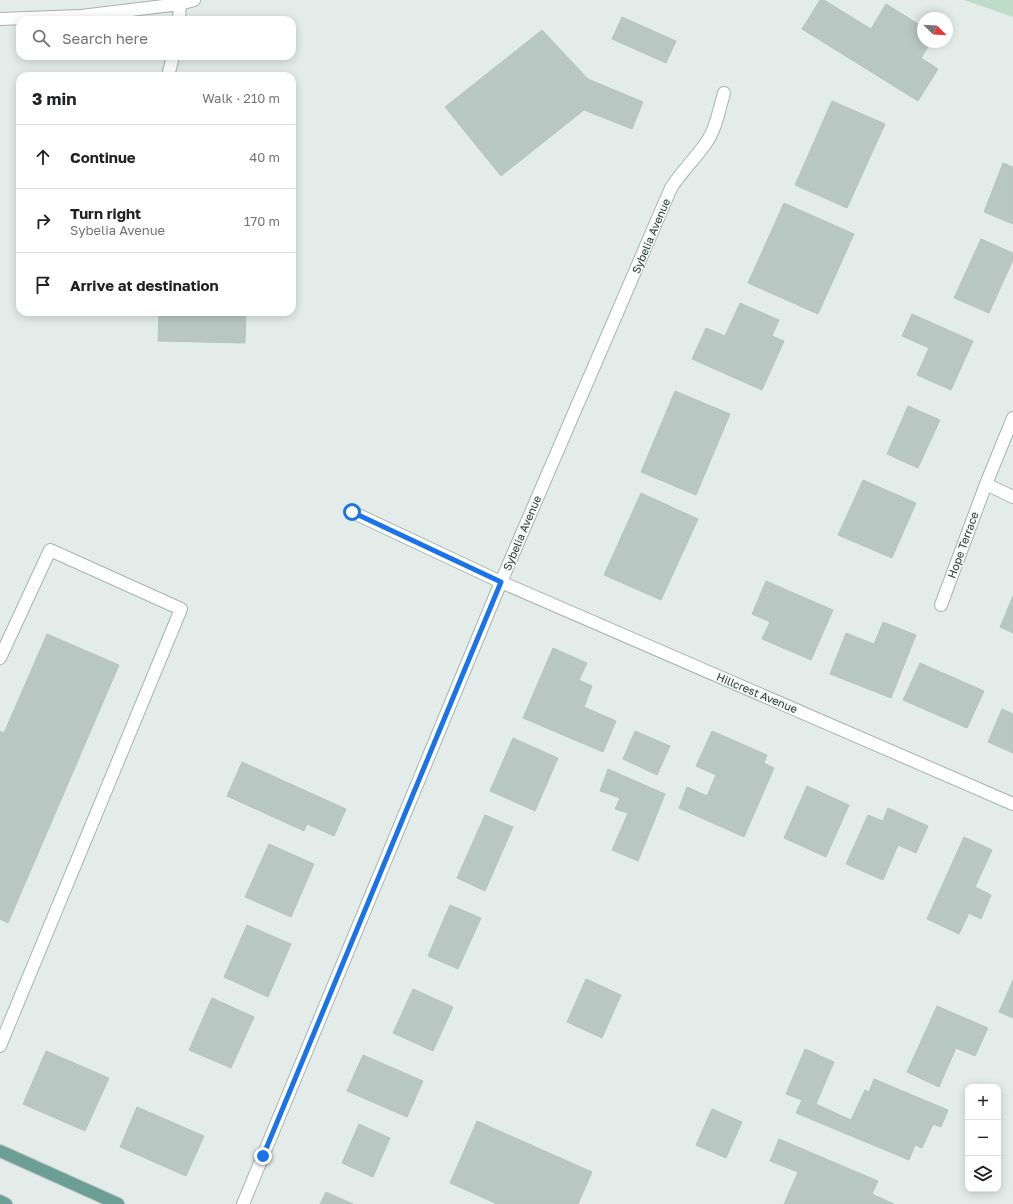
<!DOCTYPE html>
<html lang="en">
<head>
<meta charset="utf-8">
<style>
  body { margin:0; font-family:"Golos Text",sans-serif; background:#f6f6f6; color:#202124 }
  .controls { position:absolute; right:12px; bottom:12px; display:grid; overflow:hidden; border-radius:8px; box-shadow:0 2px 10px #0003 }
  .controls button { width:36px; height:36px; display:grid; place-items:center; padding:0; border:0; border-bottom:1px solid #e0e0e0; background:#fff; color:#202124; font:20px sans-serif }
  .compass { position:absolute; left:917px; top:12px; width:36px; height:36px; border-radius:50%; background:#fff; box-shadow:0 2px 10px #0003; rotate:114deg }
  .stop { position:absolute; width:12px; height:12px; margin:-9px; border:3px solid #1a73e8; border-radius:50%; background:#fff }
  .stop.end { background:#1a73e8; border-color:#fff; box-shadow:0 1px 4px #0008 }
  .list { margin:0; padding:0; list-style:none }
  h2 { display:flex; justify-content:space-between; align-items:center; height:52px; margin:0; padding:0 16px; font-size:17px }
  h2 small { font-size:13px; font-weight:400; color:#757577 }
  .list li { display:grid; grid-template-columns:26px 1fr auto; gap:12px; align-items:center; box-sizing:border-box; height:64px; padding:0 16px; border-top:1px solid #e0e0e0 }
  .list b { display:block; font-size:15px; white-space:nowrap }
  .list p { margin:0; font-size:13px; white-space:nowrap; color:#757577 }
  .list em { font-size:13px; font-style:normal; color:#757577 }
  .icon { flex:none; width:22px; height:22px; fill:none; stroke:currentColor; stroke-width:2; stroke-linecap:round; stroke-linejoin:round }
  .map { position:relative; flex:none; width:1013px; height:1204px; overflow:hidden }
  .search { position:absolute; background:#fff; box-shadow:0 2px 10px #0003; left:16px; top:16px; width:280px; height:44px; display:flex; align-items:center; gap:10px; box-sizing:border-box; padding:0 14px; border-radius:12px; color:#757577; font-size:15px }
  .panel { position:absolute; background:#fff; box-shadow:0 2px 10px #0003; left:16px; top:72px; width:280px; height:244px; border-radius:12px }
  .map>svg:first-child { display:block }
  .green { fill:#bedcc8 }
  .building { fill:#b9c7c2; stroke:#b6c5c0 }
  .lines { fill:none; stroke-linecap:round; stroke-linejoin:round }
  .minor-casing { stroke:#a6b4b0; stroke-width:14 }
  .major-casing { stroke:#c2c8c7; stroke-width:14 }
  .minor { stroke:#fff; stroke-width:12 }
  .major { stroke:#6b9f95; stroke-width:12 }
  .route { stroke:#1a73e8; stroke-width:5 }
  .labels { text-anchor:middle; stroke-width:3; stroke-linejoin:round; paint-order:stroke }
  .street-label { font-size:11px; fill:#243c38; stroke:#f4f9f7 }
</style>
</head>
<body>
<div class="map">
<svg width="1013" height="1204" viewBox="0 0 1013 1204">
  <rect width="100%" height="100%" fill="#e3ece9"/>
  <!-- green -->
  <path class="green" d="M964 0H1013V17Z"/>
  <!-- building -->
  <path class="building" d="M820 0H824L871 29 886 4 923 27V42H931L921 58 938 69 918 101 802 29Z
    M622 17 676 41 666 63 612 39Z
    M542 30 588 79 643 102 632 129 584 110 501 176 445 107Z
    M832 101 885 124 847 208 795 185Z
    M1003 163 1013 167V224L984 212Z
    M784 203 854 234 818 314 748 283Z
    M981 239 1013 253V260L989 313 954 298Z
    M740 303 779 320 772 336 784 341 762 390 692 359 706 328 725 336Z
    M159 312H246L245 343 158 341Z
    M912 314 973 341 951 390 917 375 929 348 902 336Z
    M675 391 730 414 696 495 641 472Z
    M908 406 940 420 918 468 887 454Z
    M863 480 916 503 892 558 838 535Z
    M641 493 698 519 661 600 604 575Z
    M766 581 833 610 811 660 762 639 770 622 752 614Z
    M1013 596V633L1000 627Z
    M883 622 916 635 891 698 830 674 846 633 874 644Z
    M47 634 119 665 8 923 0 919V731L4 733Z
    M553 648 587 663 579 680 592 686 584 707 616 721 603 752 523 718Z
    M920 663 984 691 967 728 903 700Z
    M1002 709 1013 714V753L988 742Z
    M635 731 670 746 657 775 623 759Z
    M712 731 767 755 764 763 774 768 744 837 679 808 687 787 707 796 716 775 696 766Z
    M513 738 558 758 535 811 490 791Z
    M242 762 346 809 334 836 307 824 304 831 227 796Z
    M608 769 665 794 638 861 612 850 628 813 615 809 620 798 600 791Z
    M807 786 849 805 826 857 784 838Z
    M888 808 928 826 916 853 898 845 883 880 846 864 868 815 883 821Z
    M485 815 513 827 485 891 457 878Z
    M964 837 992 850 975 887 991 895 981 919 969 913 959 934 927 919Z
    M269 844 314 864 291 917 245 897Z
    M450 905 481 918 458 969 428 956Z
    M247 925 291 944 268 997 224 977Z
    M586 979 621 995 602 1038 567 1022Z
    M1013 980V1018L999 1012Z
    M413 989 453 1007 433 1051 393 1033Z
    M212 998 254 1017 231 1068 189 1050Z
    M937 1006 988 1028 975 1056 956 1048 939 1087 907 1072Z
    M805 1049 834 1062 816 1104 851 1120 865 1090 869 1092 874 1079 948 1110 941 1127 933 1124 922 1148 915 1145 909 1160 796 1113 802 1100 786 1094Z
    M46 1051 109 1078 85 1131 23 1104Z
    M363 1055 423 1081 407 1117 347 1091Z
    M137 1107 204 1136 186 1176 120 1147Z
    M712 1109 742 1122 726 1158 696 1145Z
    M477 1121 592 1172 578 1204H497L450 1183Z
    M359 1124 390 1138 373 1177 342 1163Z
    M779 1139 878 1181 872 1194 894 1204H784L798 1172 770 1161Z
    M326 1192 353 1204H320Z"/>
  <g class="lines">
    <!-- minor casing -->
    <g class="minor-casing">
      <path id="minor" d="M0 19 81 16 180 4 194 0
        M179 20 180 4
        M168 76 173 56
        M986 484 1013 497
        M352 512 501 582 1013 804
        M941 605 986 484 1013 418
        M0 658 50 550 181 609 0 1046
        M243 1204 501 582 671 188C681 172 695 159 706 143 716 129 719 110 724 93"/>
    </g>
    <!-- major casing -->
    <g class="major-casing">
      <path id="major" d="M0 1151 118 1204
        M0 1201 6 1204"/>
    </g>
    <!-- minor -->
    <use href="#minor" class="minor"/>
    <!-- major -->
    <use href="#major" class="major"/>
  </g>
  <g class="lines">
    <!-- route -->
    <path class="route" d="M263 1156 501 582 352 512"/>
  </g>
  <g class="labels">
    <!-- street labels -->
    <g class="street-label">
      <text transform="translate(651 236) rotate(-67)" y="4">Sybelia Avenue</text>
      <text transform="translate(522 533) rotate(-67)" y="4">Sybelia Avenue</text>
      <text transform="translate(963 545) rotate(-70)" y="4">Hope Terrace</text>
      <text transform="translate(757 693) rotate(23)" y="4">Hillcrest Avenue</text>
    </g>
  </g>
</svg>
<div class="controls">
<button>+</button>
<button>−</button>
<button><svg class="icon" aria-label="layers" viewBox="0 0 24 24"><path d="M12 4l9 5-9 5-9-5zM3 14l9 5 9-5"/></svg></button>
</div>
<svg class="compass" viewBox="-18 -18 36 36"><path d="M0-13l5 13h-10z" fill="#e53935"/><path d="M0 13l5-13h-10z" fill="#757577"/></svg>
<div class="stop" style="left:352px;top:512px"></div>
<div class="stop end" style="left:263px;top:1156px"></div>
<div class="search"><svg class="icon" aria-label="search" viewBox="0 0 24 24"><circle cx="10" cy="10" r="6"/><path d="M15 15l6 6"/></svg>Search here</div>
<section class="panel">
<h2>3 min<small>Walk · 210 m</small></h2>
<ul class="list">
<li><svg class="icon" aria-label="ahead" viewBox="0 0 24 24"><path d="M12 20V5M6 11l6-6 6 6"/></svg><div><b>Continue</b></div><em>40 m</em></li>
<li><svg class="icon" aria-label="right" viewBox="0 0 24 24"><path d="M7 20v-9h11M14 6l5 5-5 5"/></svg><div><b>Turn right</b><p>Sybelia Avenue</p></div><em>170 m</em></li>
<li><svg class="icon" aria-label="arrive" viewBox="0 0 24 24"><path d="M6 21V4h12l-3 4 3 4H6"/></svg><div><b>Arrive at destination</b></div></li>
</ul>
</section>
</div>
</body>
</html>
